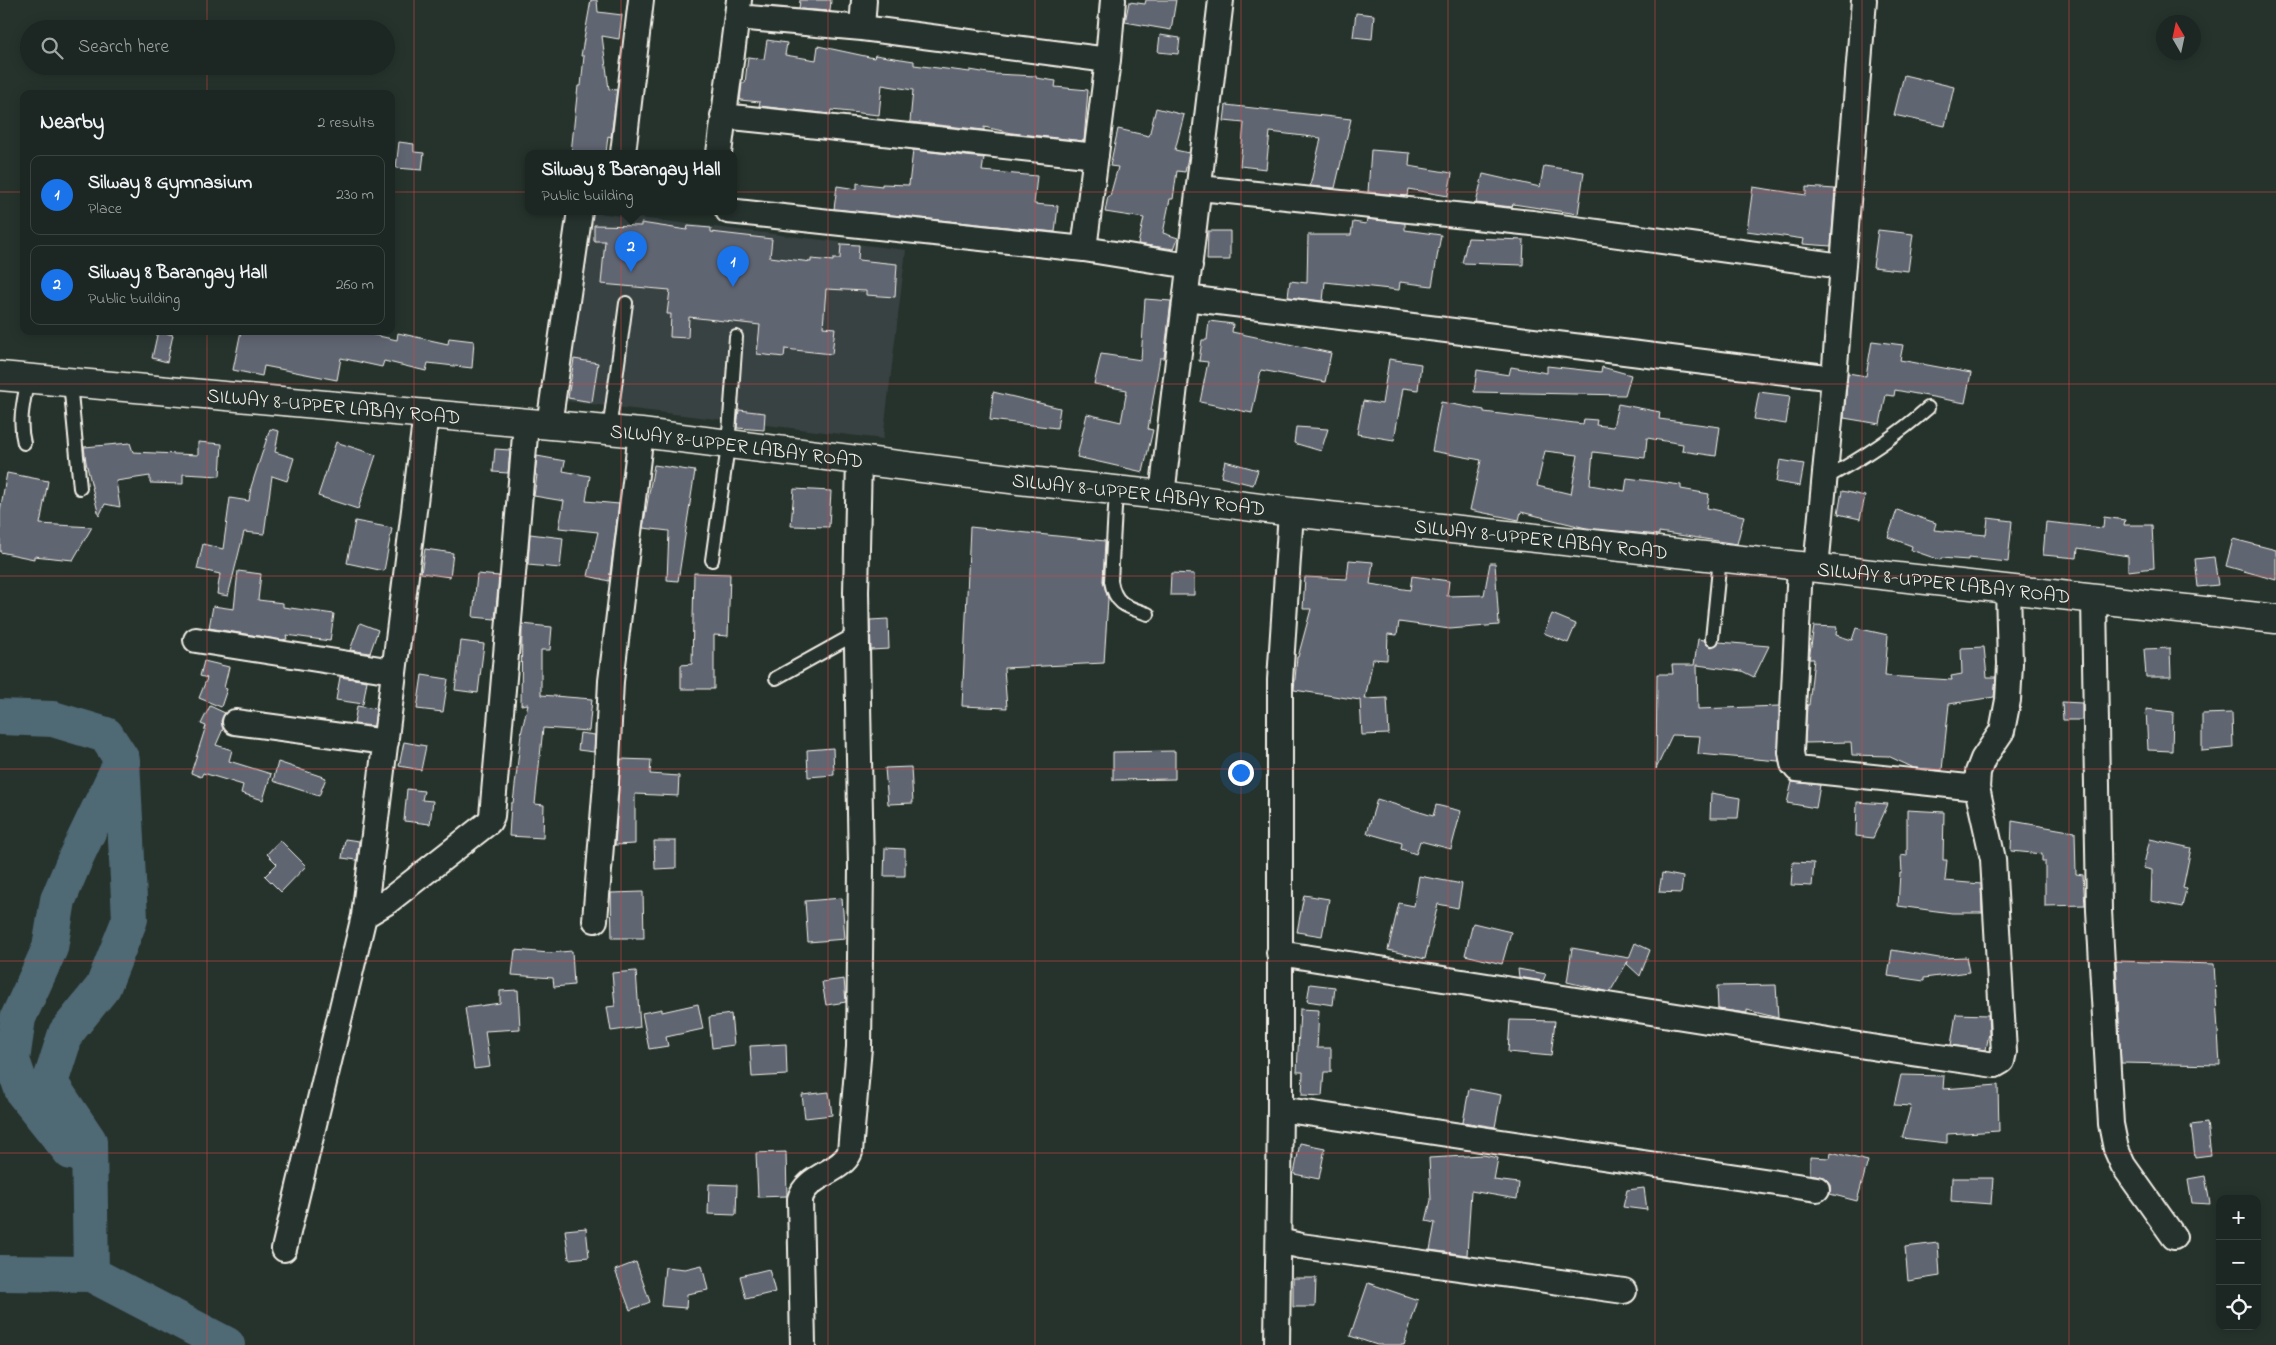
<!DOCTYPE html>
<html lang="en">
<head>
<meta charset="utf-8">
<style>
  body { margin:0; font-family:"Indie Flower",sans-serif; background:#252e2a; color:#f1f3f6 }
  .controls { position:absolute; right:15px; bottom:15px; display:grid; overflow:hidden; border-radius:10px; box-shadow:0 2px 12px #0003 }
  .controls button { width:45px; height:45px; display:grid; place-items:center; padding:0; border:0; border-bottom:1px solid #3a4340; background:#1c2622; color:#f1f3f6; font:25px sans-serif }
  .compass { position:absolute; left:2156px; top:15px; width:45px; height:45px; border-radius:50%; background:#1c2622; box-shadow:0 2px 12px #0003; rotate:351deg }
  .you { position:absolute; left:1240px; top:772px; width:18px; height:18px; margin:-12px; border:4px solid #fff; border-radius:50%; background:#1a73e8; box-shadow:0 0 0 8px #1a73e833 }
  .badge { display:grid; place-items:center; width:32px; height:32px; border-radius:50%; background:#1a73e8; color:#fff; font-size:16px; font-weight:700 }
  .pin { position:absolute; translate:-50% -41px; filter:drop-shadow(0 1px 2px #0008) }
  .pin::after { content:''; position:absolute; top:26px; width:18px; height:15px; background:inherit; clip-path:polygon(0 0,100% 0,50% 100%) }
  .popup { position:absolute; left:525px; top:150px; width:212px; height:65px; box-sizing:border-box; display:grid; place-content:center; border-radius:10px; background:#1c2622; filter:drop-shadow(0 1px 4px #0005); font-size:16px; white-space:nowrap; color:#a0a5a5 }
  .popup b { font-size:19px; color:#f1f3f6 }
  .popup::after { content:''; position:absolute; left:50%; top:100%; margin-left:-10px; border:10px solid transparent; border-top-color:#1c2622 }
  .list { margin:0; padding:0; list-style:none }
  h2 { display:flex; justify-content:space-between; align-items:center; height:65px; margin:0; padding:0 20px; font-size:21px }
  h2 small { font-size:16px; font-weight:400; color:#a0a5a5 }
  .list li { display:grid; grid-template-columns:32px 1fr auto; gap:15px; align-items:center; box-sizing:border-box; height:80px; margin:0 10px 10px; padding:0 10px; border:1px solid #3a4340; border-radius:10px }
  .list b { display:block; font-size:19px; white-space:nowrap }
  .list p { margin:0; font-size:16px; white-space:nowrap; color:#a0a5a5 }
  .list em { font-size:16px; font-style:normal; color:#a0a5a5 }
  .icon { flex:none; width:28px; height:28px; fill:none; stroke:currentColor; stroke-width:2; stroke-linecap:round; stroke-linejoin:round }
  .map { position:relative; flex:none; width:2276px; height:1345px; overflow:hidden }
  .search { position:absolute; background:#1c2622; box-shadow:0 2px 12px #0003; left:20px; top:20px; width:375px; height:55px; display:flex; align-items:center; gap:12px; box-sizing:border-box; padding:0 18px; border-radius:28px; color:#a0a5a5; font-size:19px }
  .panel { position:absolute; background:#1c2622; box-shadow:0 2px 12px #0003; left:20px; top:90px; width:375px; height:245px; border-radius:10px }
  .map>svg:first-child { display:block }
  .built { fill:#384242 }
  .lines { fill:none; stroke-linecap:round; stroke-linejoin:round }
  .river { stroke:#4f6974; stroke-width:36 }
  .building { fill:#616572; stroke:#f4f1e8; fill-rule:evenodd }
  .lane-casing { stroke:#f4f1e8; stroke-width:16 }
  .street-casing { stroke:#f4f1e8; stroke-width:28 }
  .secondary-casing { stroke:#f4f1e8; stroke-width:31 }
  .lane { stroke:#26332d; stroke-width:12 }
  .street { stroke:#26332d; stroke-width:24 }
  .secondary { stroke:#26332d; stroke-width:28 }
  .grid { fill:none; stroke:#da4645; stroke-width:1; stroke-opacity:0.55 }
  .labels { text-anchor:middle; stroke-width:4; stroke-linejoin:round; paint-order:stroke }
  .street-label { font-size:20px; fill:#f4f1e8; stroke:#26332d }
</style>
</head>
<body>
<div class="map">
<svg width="2276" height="1345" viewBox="0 0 2276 1345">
  <rect width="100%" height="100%" fill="#26332d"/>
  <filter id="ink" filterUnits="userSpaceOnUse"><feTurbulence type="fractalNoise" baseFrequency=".02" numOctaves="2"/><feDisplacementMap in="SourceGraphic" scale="10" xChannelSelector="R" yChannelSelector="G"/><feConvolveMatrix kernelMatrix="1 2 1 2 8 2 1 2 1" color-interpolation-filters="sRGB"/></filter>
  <g filter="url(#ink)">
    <!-- built -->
    <path class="built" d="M589 212 906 250 883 439 566 401Z"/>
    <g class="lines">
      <!-- river -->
      <path class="river" d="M0 717 53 719 106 735 122 760 130 919 103 987 66 1033 50 1083 89 1141 91 1274
        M71 1152 23 1092 12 1060 18 1018 50 948 58 900 76 857 121 763
        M0 1273 91 1274 227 1345"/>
    </g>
    <!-- building -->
    <path class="building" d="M591 0H597L598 12 622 15 619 39 602 36 609 89 617 90 611 137 608 136 606 153H571L578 86H581L584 56H581Z
      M800 0H831L830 11 799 9Z
      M1146 0H1176L1171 30 1125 22 1129 2 1145 4Z
      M1356 13 1374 15 1372 39 1353 37Z
      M1160 35 1180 38 1178 54 1158 52Z
      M767 40 787 43 785 55 816 60 818 46 874 58 875 55 914 61V65L970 72V70L994 74 1036 76V78L1056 81 1055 87 1088 90 1084 141 1012 133 984 127V130L910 122 913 90 882 85 879 115 831 110 830 114 759 106 760 102 740 100 742 83H745L748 57 764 59Z
      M1904 75 1954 87 1945 126 1894 115Z
      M1226 105 1351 119 1335 188 1310 186 1321 138 1270 132 1266 169 1240 166 1244 123 1224 121Z
      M1156 108 1184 115 1175 150 1189 153 1185 172 1177 171 1173 199H1170L1163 233 1178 238 1174 249 1138 244 1144 218 1105 212 1108 196H1110L1118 167 1110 166 1118 129 1149 136Z
      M399 142 414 144V152L424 153 422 170 396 168Z
      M913 150 984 158 982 171 1037 176 1034 204 1058 206 1055 232 834 209 837 186 857 189V183L882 186V184L909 185Z
      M1371 150 1410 153 1409 166 1452 173 1448 196 1408 189 1407 196 1368 192Z
      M1544 166 1584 172 1578 214 1513 204 1512 207 1476 203 1483 174 1540 187Z
      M1753 187 1806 195V187L1835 189 1831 246 1803 244 1804 239 1747 231Z
      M1367 219 1405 223V230L1441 235 1432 286 1400 282 1399 290 1325 282 1323 301 1288 297 1290 281 1307 283 1308 235H1351L1353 222 1366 224Z
      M641 223 687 230 688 226 711 228V232L772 239 770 257 811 262V259L833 261V259H840L841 244 859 245 858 260 897 264 895 297 866 295V291L826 289 823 327 835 328 832 354 785 349 784 357 757 354 760 325 689 317 688 338 670 337 671 314H667L670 290 601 284 605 241H594V225L641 226Z
      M1878 230 1913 234 1908 271 1873 267Z
      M1208 231H1230V260H1207Z
      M1468 238 1524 240 1523 265 1462 263Z
      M1145 299 1171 301 1164 358H1160L1148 429 1153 430 1143 472 1077 457 1087 414 1121 422 1127 390 1094 384 1101 354 1141 360Z
      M1209 321 1233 324 1232 332 1331 353 1325 382 1261 370 1252 413 1200 402 1208 362 1199 361 1202 340H1207Z
      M158 331 173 335 167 362 152 358Z
      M241 331H366L365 333 397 340 398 333 448 344 449 338 474 341 472 368 428 363 426 371 384 361 382 367 341 358 337 380 264 366 262 376 233 370Z
      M1872 341 1903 345 1900 360 1971 373 1965 403 1895 390 1894 396 1886 395 1880 424 1844 418 1848 373 1866 376Z
      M574 359 598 363 592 402 568 398Z
      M1389 359 1421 364 1418 390 1403 388 1394 440 1357 434 1363 401 1382 404Z
      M1547 366 1601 372 1602 367 1631 375 1625 395 1474 392 1477 370 1509 375 1511 367 1547 373Z
      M993 392 1060 408 1057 428 990 420Z
      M1759 392 1790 396 1786 424 1754 419Z
      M1441 402 1484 410V412L1583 424 1584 419 1597 420 1596 425 1613 427 1618 404 1660 412 1659 419 1720 427 1716 456 1682 451 1683 444 1647 438 1645 458 1593 452 1590 485 1625 491 1627 478 1681 485V489L1709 494 1707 508 1744 516 1737 544 1659 532V535L1586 528 1521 512 1519 520 1470 510 1481 460 1432 451ZM1545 451 1578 455 1571 494 1537 486Z
      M739 410 765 413 764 430 737 428Z
      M1296 427 1328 429 1321 451 1294 443Z
      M270 429 279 431 275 452 294 458 287 481 272 476 264 534 244 532 228 596 217 594 220 574 197 569 203 544 223 549 230 498 249 501 251 487Z
      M198 442 222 444 220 476 183 474V484L150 483V476L116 481 120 507 105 504 99 516 86 462 84 447 130 443 133 452 198 455Z
      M336 442 376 455 358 509 318 496Z
      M495 449 510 450 508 473 493 472Z
      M537 456 565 461 563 471 590 476 586 501 619 504 609 581 588 576 598 532 559 528 564 501 534 496 537 475H535Z
      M1780 460 1804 464 1800 486 1776 482Z
      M1225 461 1258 470 1253 485 1221 477Z
      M654 465 695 471 678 581 667 580 669 531 643 528Z
      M7 473 48 481 40 524 92 527 73 560 34 556V559L0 552V511Z
      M794 489 831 491 829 527 791 526Z
      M1842 491 1865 496 1860 519 1838 514Z
      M1897 510 1936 523 1934 530 1986 535 1988 518 2012 521 2008 562 1968 558V560L1941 558 1940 560 1911 550 1912 546 1888 537Z
      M2104 517 2125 520 2124 525H2152L2154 568 2128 571V556L2078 548 2077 558 2043 555 2046 522 2103 528Z
      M355 521 392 528 384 571 347 563Z
      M970 527 1105 541 1103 581 1108 599 1104 663 1004 668 1007 708 962 706Z
      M530 534 563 538 560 568 528 565Z
      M2233 539 2276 550V580L2226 566Z
      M425 549 453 553 450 577 421 573Z
      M2214 557 2218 585 2198 587 2195 559Z
      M1349 560 1373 562 1370 584 1410 590 1412 576 1449 581 1447 596 1484 595 1490 563H1495L1499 625 1450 629 1399 622 1397 635 1388 634 1387 660 1373 659 1365 699 1387 698 1389 734 1362 735 1360 700 1294 690 1297 657H1298L1311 609H1303L1305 577 1347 579Z
      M238 571 261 574 258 600 283 603V607L334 614 330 641 286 635 287 639 282 640 209 628 213 606 234 609Z
      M694 573 730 574 728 636 714 635V689H681V665L692 664Z
      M1171 573 1194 574V595H1170Z
      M477 574 499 576 495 619 473 617Z
      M1552 614 1576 624 1568 643 1544 633Z
      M888 619 889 649 871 650 870 620Z
      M360 623 378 630 370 653 350 650Z
      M522 624 552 627 550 650H541V695L592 699 589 731 543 728 535 804 544 805 543 838 509 836 511 803H513L521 734 528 704 521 705Z
      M1814 626 1837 627 1836 635 1852 640 1856 628 1888 635 1885 676 1952 680 1951 676 1962 674 1961 648 1984 647 1987 677H1996L1994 697 1949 704 1942 770 1914 768 1888 756 1852 755 1851 742 1805 743 1807 705H1809L1814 659H1809Z
      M1698 639 1704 640 1707 645 1712 647 1719 642 1769 646 1754 677 1742 671 1697 665 1698 709 1779 706V761L1698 754 1700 736 1672 735 1656 769 1657 674H1673L1672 665H1694Z
      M461 641 484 644 478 693 455 690Z
      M2170 648 2171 677H2146L2144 649Z
      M204 661 229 667 224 688 227 689 221 707 199 698 207 678 200 676Z
      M422 675 448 679 443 712 417 709Z
      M340 677 367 681 363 704 336 700Z
      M2062 702 2082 703V720H2063Z
      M210 706 225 713 221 721 223 729 216 745 232 750 229 761 271 774 263 800 241 793 243 785 203 773 201 777 191 773 206 726 201 724Z
      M357 706 376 709 374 726 354 724Z
      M2146 709 2173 712 2172 751 2148 750Z
      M2232 713 2233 748 2202 751V714Z
      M580 733 595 735 594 752 578 750Z
      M404 742 426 746 421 770 399 766Z
      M833 748 834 775 808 777 807 750Z
      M1175 751V779L1113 780V752Z
      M621 759 651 760 650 774 679 776 678 796 635 794V844L615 845Z
      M278 762 326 778 319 796 273 781Z
      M911 767 913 803 888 804 885 768Z
      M1792 782 1820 785 1816 808 1787 803Z
      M407 789 424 791 422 800 433 801 430 824 404 821Z
      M1711 793 1740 798 1738 818H1710Z
      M1377 799 1433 816 1436 805 1461 811 1451 849 1420 841 1416 854 1401 849 1402 843 1367 833Z
      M1857 802 1888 804 1873 838 1856 836Z
      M1907 810 1944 812 1943 860H1947L1945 881 1981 884 1982 913H1952L1898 906 1900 873H1902L1901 855 1907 856Z
      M2012 821 2075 832 2076 874 2083 875 2085 905 2045 906V861H2042V854L2011 851Z
      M345 839 359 841 357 860 342 858Z
      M2150 839 2191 848 2183 888 2186 889 2182 907 2151 901 2152 870 2143 868Z
      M280 840 306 866 281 892 265 876 277 864 267 854Z
      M654 841H676V868L655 869Z
      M885 848 905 849V876H884Z
      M1793 862 1814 863 1812 886 1791 885Z
      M1662 873 1683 877 1681 893 1659 892Z
      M1419 876 1462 884 1458 908 1438 904 1425 959 1388 950 1399 903 1414 906Z
      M643 892 644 938H612L611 893Z
      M1304 895 1329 899 1322 936 1297 932Z
      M842 898 845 939 808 942 805 901Z
      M1473 923 1511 932 1502 964 1465 955Z
      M1635 943 1650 950 1640 976 1627 964 1628 961 1610 992 1567 982 1572 948 1629 958Z
      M515 950 549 953 572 951 574 985 554 987 553 978 512 975Z
      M1892 950 1939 958 1966 957 1969 972 1924 978V981L1888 976Z
      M2116 961 2214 964 2220 1065 2121 1063Z
      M1518 969 1546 974 1543 981 1519 977Z
      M636 971 640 1027 611 1031 607 1007 615 1006 612 973Z
      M844 979 846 1002 826 1005 822 982Z
      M1310 984 1335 987 1333 1005 1307 1001Z
      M1776 985 1778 1018 1747 1010V1013L1718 1009 1717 986Z
      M518 990 520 1029 485 1031 490 1067 474 1069 465 1008 500 1003V991Z
      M698 1004 703 1029 666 1037 668 1046 649 1049 642 1013 662 1009V1012Z
      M1300 1009 1319 1010 1317 1048H1331V1072H1324L1322 1096 1302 1095 1303 1072H1297Z
      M731 1014 734 1045 712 1048 709 1017Z
      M1956 1014 1988 1015 1989 1033 1986 1050 1951 1045Z
      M1510 1020 1555 1021 1551 1056 1508 1052Z
      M786 1044 787 1075 752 1077 750 1046Z
      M1901 1075 1944 1076 1943 1089 1998 1085 1999 1131 1947 1134V1143L1902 1138 1911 1106 1894 1105Z
      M1469 1089 1501 1095 1495 1127 1463 1122Z
      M829 1092 832 1115 805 1118 802 1095Z
      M2207 1123 2211 1155 2195 1157 2191 1125Z
      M1300 1143 1325 1148 1319 1179 1294 1174Z
      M786 1152 787 1196 758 1197 756 1153Z
      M1831 1152 1868 1161 1857 1201 1830 1194V1184L1825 1177 1810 1174V1157L1830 1158Z
      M1483 1155 1498 1158 1494 1180 1519 1183 1517 1199 1471 1191 1467 1255 1430 1250 1435 1223 1426 1221 1431 1200 1429 1158Z
      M2205 1176 2210 1204 2192 1203 2188 1179Z
      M1952 1178H1993L1991 1204 1951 1201Z
      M709 1184 737 1185 736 1215 708 1214Z
      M1644 1188 1647 1210 1623 1207 1627 1190Z
      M586 1228 589 1257 569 1259 565 1230Z
      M1938 1243 1940 1276 1908 1281 1905 1247Z
      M636 1262 650 1302 630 1310 615 1270Z
      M702 1265 708 1290 687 1294 686 1308 661 1306 665 1267 685 1269Z
      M769 1269 775 1292 746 1299 740 1276Z
      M1293 1278H1316L1315 1307H1293Z
      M1368 1283 1418 1300 1404 1345H1377L1350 1336Z"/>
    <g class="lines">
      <!-- lane casing -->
      <g class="lane-casing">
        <path id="lane" d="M70 382 80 488
          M609 431 626 303
          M24 443C18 421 24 400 28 378
          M1824 479C1861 459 1896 436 1928 408
          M1116 490 1111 581C1115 605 1127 607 1148 614
          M712 560 728 446 736 337
          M1712 639 1720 558
          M776 678 857 633"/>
      </g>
      <!-- street casing -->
      <g class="street-casing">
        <path id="street" d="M737 17 862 28 1108 60
          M862 28 864 0
          M723 116 1096 156
          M623 153 641 0
          M719 153 739 0
          M1200 188 1532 223 1842 266
          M728 211 1084 249 1190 266
          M1084 249 1108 60 1113 0
          M1186 298 1834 378
          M549 425 580 211
          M1162 495 1221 0
          M1800 566 1791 752 1793 764 1797 769 1977 788
          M1816 568 1834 378 1864 0
          M2094 598 2099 910 2111 1124 2116 1149 2123 1165 2174 1237
          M196 640 393 671
          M235 722 386 742
          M364 916 387 902 489 822 492 816 526 424
          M595 920 606 783 611 681 641 433
          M1279 953 1884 1049 1995 1065 2002 1061 2004 1052 1993 859 1977 788 1978 772 1983 759 2002 731 2008 700 2010 664 2008 589
          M1280 1109 1817 1189
          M1279 1241 1301 1246 1624 1291
          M284 1249 364 916 426 413
          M803 1345 800 1199C806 1175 841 1173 850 1152L859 1047 861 868 856 592 859 460
          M1277 1345 1280 1109V680L1291 512"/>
      </g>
      <!-- secondary casing -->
      <g class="secondary-casing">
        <g id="secondary">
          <path id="s1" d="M0 376 641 433 1019 480 1162 495 1291 512 1800 566 2276 619"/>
        </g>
      </g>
      <!-- lane -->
      <use href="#lane" class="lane"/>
      <!-- street -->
      <use href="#street" class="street"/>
      <!-- secondary -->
      <use href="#secondary" class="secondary"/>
    </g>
  </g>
  <!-- grid -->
  <path class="grid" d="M207 0V29M414 0V1345M621 0V1345M828 0V1345M1035 0V1345M1241 0V1345M1448 0V1345M1655 0V1345M1862 0V1345M2069 0V1345M207 66V94M0 192H24M391 192H2276M207 331V1345M0 384H2276M0 576H2276M0 769H2276M0 961H2276M0 1153H2276"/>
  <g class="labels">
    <!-- street labels -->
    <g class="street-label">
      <text dy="7" stroke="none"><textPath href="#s1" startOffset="335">SILWAY 8-UPPER LABAY ROAD</textPath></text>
      <text dy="7" stroke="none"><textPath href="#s1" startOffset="740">SILWAY 8-UPPER LABAY ROAD</textPath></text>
      <text dy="7" stroke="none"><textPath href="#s1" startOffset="1145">SILWAY 8-UPPER LABAY ROAD</textPath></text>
      <text dy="7" stroke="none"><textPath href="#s1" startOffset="1550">SILWAY 8-UPPER LABAY ROAD</textPath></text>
      <text dy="7" stroke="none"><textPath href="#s1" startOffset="1955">SILWAY 8-UPPER LABAY ROAD</textPath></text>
    </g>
  </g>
</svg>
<div class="controls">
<button>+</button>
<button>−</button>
<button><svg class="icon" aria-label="locate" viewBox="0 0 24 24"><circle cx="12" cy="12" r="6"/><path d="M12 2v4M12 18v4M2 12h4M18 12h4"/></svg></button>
</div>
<svg class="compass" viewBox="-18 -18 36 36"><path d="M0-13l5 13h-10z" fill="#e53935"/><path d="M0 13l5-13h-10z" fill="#a0a5a5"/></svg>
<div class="you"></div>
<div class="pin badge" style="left:733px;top:287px">1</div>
<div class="pin badge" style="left:631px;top:272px">2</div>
<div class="popup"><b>Silway 8 Barangay Hall</b>Public building</div>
<div class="search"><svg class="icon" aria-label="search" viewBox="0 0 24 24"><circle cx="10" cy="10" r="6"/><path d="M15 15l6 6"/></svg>Search here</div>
<section class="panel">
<h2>Nearby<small>2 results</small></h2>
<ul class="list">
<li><span class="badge">1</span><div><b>Silway 8 Gymnasium</b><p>Place</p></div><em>230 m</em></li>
<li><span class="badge">2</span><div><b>Silway 8 Barangay Hall</b><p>Public building</p></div><em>260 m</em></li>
</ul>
</section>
</div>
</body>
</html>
